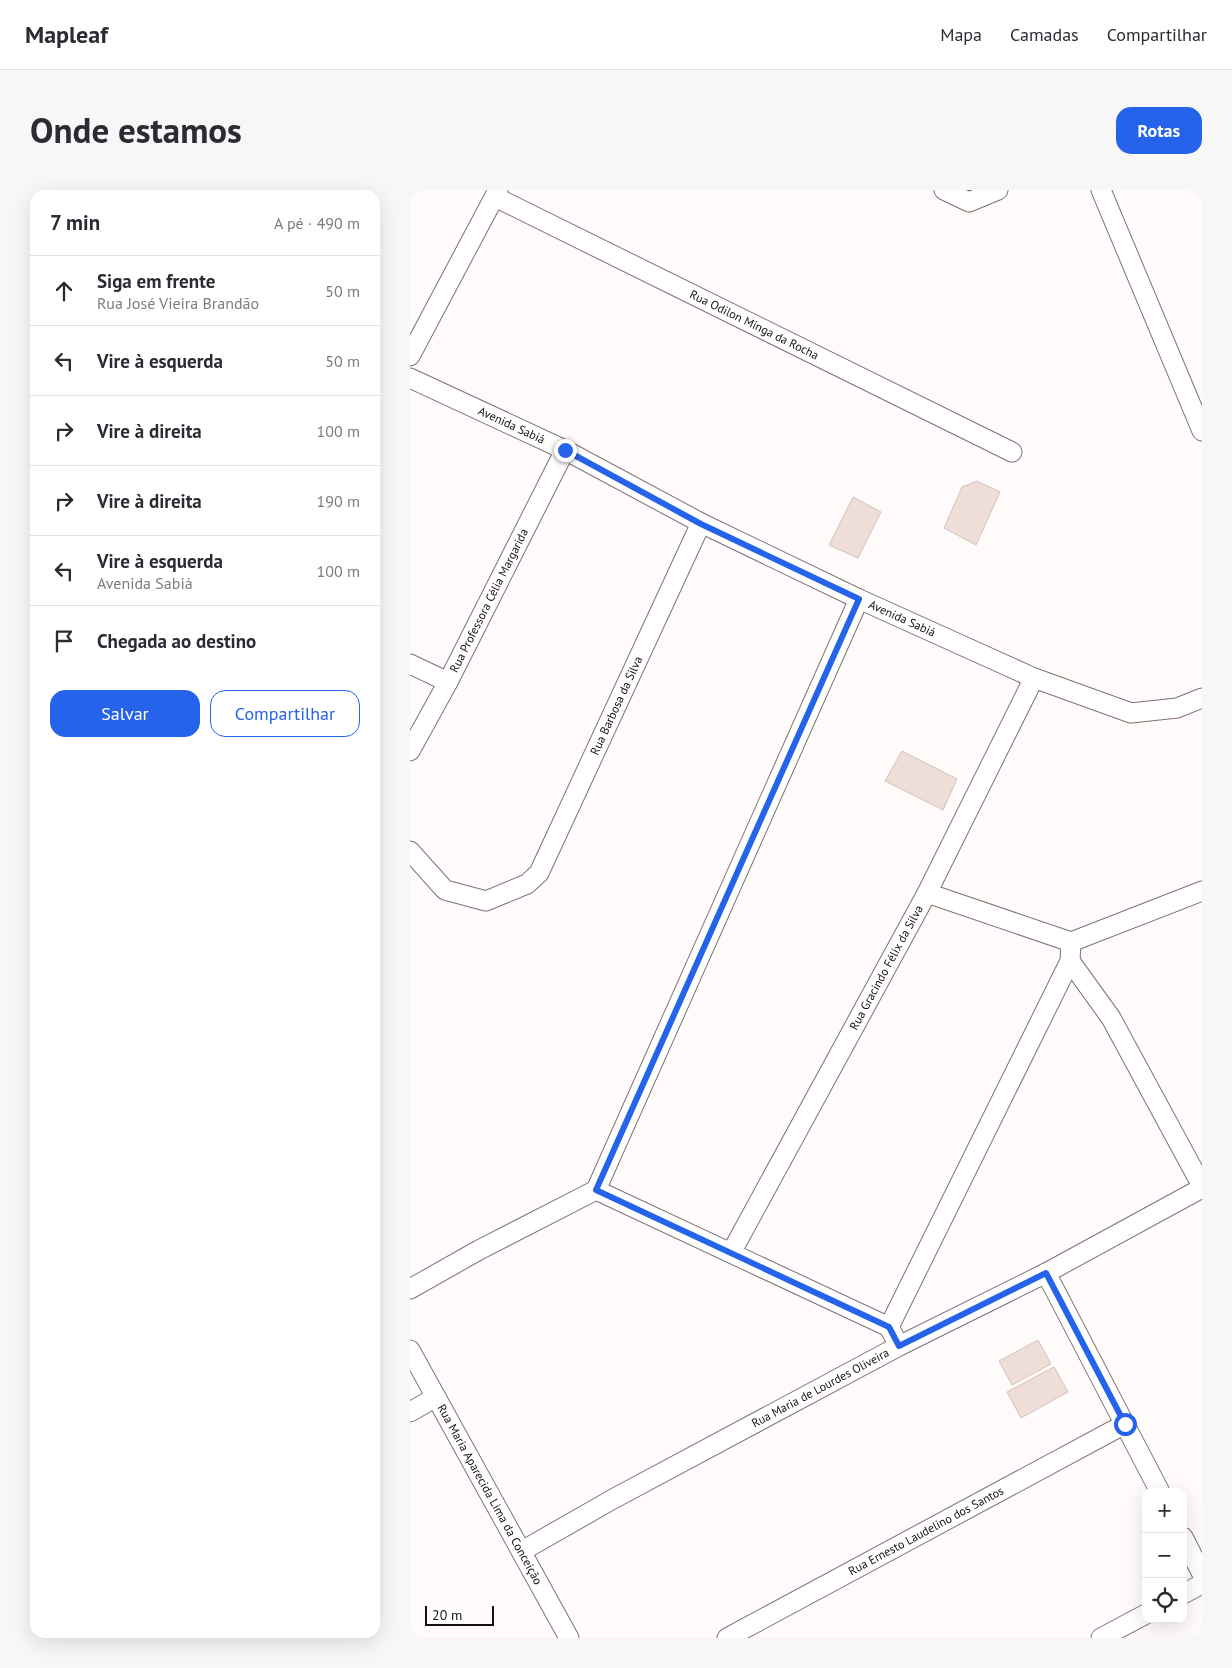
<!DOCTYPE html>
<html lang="pt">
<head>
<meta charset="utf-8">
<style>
  body { margin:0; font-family:"PT Sans",sans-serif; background:#f7f7f7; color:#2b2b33 }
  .controls { position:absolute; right:15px; bottom:15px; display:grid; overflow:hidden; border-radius:10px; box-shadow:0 5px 20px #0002 }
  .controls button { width:45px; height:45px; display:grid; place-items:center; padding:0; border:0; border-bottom:1px solid #e1e1e2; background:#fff; color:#2b2b33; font:25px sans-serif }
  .scale { position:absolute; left:15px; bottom:12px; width:69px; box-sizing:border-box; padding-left:5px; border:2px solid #17110f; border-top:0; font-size:14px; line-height:18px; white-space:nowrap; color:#17110f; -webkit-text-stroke:4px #fff; paint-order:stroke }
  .stop { position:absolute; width:15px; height:15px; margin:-11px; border:4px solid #2563eb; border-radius:50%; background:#fff }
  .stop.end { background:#2563eb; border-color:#fff; box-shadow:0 1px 5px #0008 }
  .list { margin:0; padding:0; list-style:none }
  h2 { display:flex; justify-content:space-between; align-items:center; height:65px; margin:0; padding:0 20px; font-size:21px }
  h2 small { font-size:16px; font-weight:400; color:#7c7c81 }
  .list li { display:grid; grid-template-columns:32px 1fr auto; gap:15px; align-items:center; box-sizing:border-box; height:70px; padding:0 20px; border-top:1px solid #e1e1e2 }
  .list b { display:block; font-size:19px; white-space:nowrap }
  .list p { margin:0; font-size:16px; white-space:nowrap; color:#7c7c81 }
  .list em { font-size:16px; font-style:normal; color:#7c7c81 }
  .actions { display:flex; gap:10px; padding:15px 20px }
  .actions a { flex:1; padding:11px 0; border:1px solid #2563eb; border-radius:15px; text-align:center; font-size:18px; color:#2563eb }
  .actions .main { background:#2563eb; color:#fff }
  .icon { flex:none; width:28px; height:28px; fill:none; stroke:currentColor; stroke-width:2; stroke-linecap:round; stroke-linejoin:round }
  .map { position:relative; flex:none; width:792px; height:1448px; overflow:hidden; border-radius:15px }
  header { display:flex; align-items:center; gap:30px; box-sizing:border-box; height:70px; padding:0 25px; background:#fff; border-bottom:1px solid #e1e1e2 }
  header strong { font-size:24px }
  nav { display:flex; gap:28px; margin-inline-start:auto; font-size:18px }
  .intro { display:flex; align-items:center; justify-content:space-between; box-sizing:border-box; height:120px; padding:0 30px }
  h1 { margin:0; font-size:35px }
  .button { padding:12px 22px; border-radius:15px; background:#2563eb; color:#fff; font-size:18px; font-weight:700 }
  main { display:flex; gap:30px; padding:0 30px }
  aside { flex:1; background:#fff; border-radius:15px; box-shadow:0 5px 20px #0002 }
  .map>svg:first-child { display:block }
  .building { fill:#efddd8; stroke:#d3c2bc }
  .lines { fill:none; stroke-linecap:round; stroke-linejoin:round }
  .minor-casing { stroke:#81726d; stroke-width:21 }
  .minor { stroke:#fff; stroke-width:19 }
  .route { stroke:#2563eb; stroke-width:6 }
  .labels { text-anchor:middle; stroke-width:5; stroke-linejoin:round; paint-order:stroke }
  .street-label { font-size:12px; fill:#17110f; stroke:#fff }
</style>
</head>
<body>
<header>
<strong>Mapleaf</strong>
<nav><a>Mapa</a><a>Camadas</a><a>Compartilhar</a></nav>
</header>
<div class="intro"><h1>Onde estamos</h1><a class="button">Rotas</a></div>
<main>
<aside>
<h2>7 min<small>A pé · 490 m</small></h2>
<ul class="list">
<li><svg class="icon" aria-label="ahead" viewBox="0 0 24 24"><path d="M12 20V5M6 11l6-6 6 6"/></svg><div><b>Siga em frente</b><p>Rua José Vieira Brandão</p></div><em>50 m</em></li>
<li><svg class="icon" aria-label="left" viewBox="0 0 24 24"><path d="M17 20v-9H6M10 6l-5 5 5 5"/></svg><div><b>Vire à esquerda</b></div><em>50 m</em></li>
<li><svg class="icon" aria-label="right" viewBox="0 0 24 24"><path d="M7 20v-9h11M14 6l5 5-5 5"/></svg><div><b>Vire à direita</b></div><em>100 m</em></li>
<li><svg class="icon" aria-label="right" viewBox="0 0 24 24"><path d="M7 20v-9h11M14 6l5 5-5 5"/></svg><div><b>Vire à direita</b></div><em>190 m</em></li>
<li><svg class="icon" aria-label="left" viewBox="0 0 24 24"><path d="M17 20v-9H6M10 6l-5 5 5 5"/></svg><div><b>Vire à esquerda</b><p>Avenida Sabiá</p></div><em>100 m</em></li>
<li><svg class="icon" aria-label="arrive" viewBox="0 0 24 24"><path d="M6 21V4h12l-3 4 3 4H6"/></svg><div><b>Chegada ao destino</b></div></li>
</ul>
<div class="actions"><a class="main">Salvar</a><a>Compartilhar</a></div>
</aside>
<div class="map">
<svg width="792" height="1448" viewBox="0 0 792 1448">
  <rect width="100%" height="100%" fill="#fefbfa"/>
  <!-- building -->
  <path class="building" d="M567 291 590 302 566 355 534 338 552 297Z
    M443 307 471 322 448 368 419 355Z
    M492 561 547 589 533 620 475 591Z
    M628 1150 641 1174 602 1195 589 1171Z
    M644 1177 658 1202 611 1228 597 1202Z"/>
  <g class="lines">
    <!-- minor casing -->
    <g class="minor-casing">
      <g id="minor">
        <path d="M534 0 559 12 588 0"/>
        <path d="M691 0 792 241"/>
        <path id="s1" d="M85 7 602 262"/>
        <path d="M0 166 88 0"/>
        <path id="s2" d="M0 188 155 260 291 333 449 409 624 488 721 523 767 518 792 508"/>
        <path d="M0 474 38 492"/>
        <path id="s3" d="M0 561 38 492 155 260"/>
        <path id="s4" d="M0 661 35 700 76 711 117 694 129 683 291 333"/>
        <path d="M517 703 661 752 792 701"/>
        <path d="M660 771 701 828 792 996"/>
        <path d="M186 1000 449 409"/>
        <path id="s5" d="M321 1063 517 703 624 488"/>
        <path d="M636 1083 750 1302"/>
        <path d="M0 1099 69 1060 186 1000 479 1137 489 1156"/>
        <path d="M479 1137 660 771 661 752"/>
        <path id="s6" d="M0 1160 159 1448"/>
        <path d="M0 1222 26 1207"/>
        <path d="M773 1347 792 1384"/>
        <path id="s7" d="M112 1361 203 1309 489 1156 636 1083 792 998"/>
        <path d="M773 1404 792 1394"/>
        <path id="s8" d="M317 1448 715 1234"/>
        <path d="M691 1448 736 1424"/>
      </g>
    </g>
    <!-- minor -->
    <use href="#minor" class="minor"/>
  </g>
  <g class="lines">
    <!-- route -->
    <path class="route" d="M155 260 291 334 449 409 186 1000 479 1137 489 1156 636 1083 715 1234"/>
  </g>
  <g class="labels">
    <!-- street labels -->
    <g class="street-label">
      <text dy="4" stroke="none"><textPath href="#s1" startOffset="289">Rua Odilon Minga da Rocha</textPath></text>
      <text dy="4" stroke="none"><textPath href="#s2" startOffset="112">Avenida Sabiá</textPath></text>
      <text dy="4" stroke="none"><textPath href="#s3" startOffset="170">Rua Professora Célia Margarida</textPath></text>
      <text dy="4" stroke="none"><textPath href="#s2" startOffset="548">Avenida Sabiá</textPath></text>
      <text dy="4" stroke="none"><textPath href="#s4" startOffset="340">Rua Barbosa da Silva</textPath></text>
      <text dy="4" stroke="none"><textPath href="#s5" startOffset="325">Rua Gracindo Félix da Silva</textPath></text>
      <text dy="4" stroke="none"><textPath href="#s7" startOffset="340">Rua Maria de Lourdes Oliveira</textPath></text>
      <text dy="4" stroke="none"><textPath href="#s6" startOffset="165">Rua Maria Aparecida Lima da Conceição</textPath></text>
      <text dy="4" stroke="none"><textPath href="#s8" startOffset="226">Rua Ernesto Laudelino dos Santos</textPath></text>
    </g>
  </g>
</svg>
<div class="controls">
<button>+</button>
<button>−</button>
<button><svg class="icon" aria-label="locate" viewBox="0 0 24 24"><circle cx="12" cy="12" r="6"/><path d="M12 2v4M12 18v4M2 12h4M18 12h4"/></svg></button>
</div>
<div class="scale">20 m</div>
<div class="stop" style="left:715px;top:1234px"></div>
<div class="stop end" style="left:155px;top:260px"></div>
</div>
</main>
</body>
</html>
